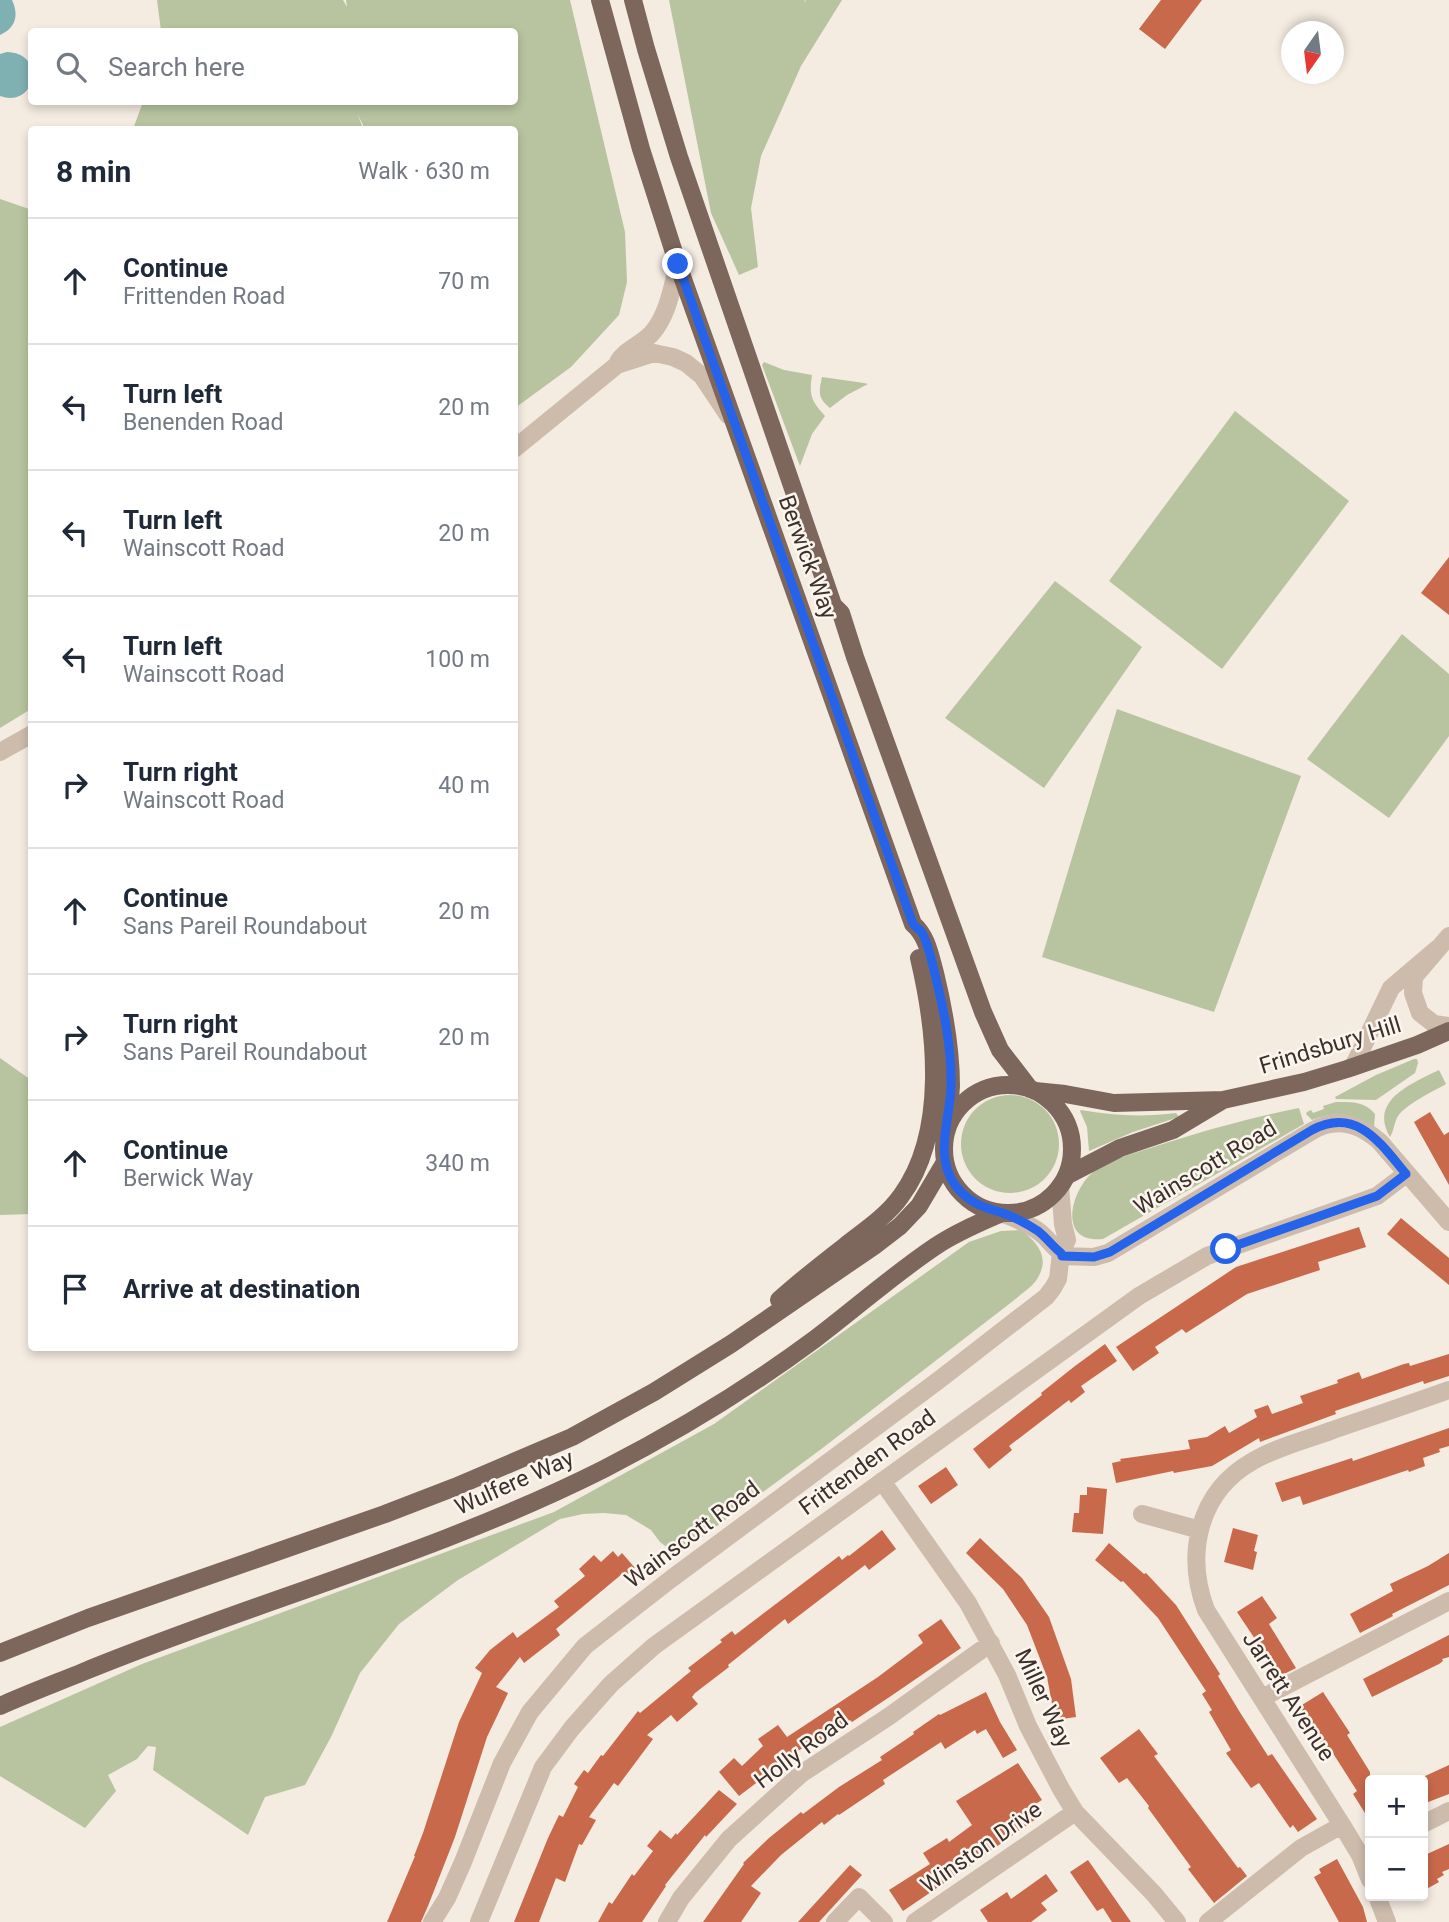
<!DOCTYPE html>
<html lang="en">
<head>
<meta charset="utf-8">
<style>
  body { margin:0; font-family:Roboto,sans-serif; background:#f6f6f7; color:#1f2937 }
  .controls { position:absolute; right:21px; bottom:21px; display:grid; overflow:hidden; border-radius:7px; box-shadow:0 4px 10px #0003 }
  .controls button { width:63px; height:63px; display:grid; place-items:center; padding:0; border:0; border-bottom:2px solid #e0e1e3; background:#fff; color:#1f2937; font:35px sans-serif }
  .compass { position:absolute; left:1281px; top:21px; width:63px; height:63px; border-radius:50%; background:#fff; box-shadow:0 4px 10px #0003; rotate:194deg }
  .stop { position:absolute; width:21px; height:21px; margin:-16px; border:5px solid #2563eb; border-radius:50%; background:#fff }
  .stop.end { background:#2563eb; border-color:#fff; box-shadow:0 2px 7px #0008 }
  .list { margin:0; padding:0; list-style:none }
  h2 { display:flex; justify-content:space-between; align-items:center; height:91px; margin:0; padding:0 28px; font-size:30px }
  h2 small { font-size:23px; font-weight:400; color:#747a83 }
  .list li { display:grid; grid-template-columns:46px 1fr auto; gap:21px; align-items:center; box-sizing:border-box; height:126px; padding:0 28px; border-top:2px solid #e0e1e3 }
  .list b { display:block; font-size:26px; white-space:nowrap }
  .list p { margin:0; font-size:23px; white-space:nowrap; color:#747a83 }
  .list em { font-size:23px; font-style:normal; color:#747a83 }
  .icon { flex:none; width:38px; height:38px; fill:none; stroke:currentColor; stroke-width:2; stroke-linecap:round; stroke-linejoin:round }
  .map { position:relative; flex:none; width:1449px; height:1922px; overflow:hidden }
  .search { position:absolute; background:#fff; box-shadow:0 4px 10px #0003; left:28px; top:28px; width:490px; height:77px; display:flex; align-items:center; gap:18px; box-sizing:border-box; padding:0 24px; border-radius:7px; color:#747a83; font-size:26px }
  .panel { position:absolute; background:#fff; box-shadow:0 4px 10px #0003; left:28px; top:126px; width:490px; height:1225px; border-radius:7px }
  .map>svg:first-child { display:block }
  .green { fill:#b8c4a0 }
  .water { fill:#7fb0b2 }
  .building { fill:#c8694b }
  .lines { fill:none; stroke-linecap:round; stroke-linejoin:round }
  .minor { stroke:#cdbbac; stroke-width:18 }
  .major { stroke:#7d675c; stroke-width:18 }
  .route { stroke:#2563eb; stroke-width:9 }
  .labels { text-anchor:middle; stroke-width:5; stroke-linejoin:round; paint-order:stroke }
  .street-label { font-size:23px; fill:#3b302b; stroke:#fbf5ee }
</style>
</head>
<body>
<div class="map">
<svg width="1449" height="1922" viewBox="0 0 1449 1922">
  <rect width="100%" height="100%" fill="#f4ebe1"/>
  <!-- green -->
  <path class="green" d="M157 0H343L347 7 346 0H570L625 232 627 282 619 315 571 367 515 408 514 130 365 129 358 115 363 129H133L143 102H514V32L161 31Z
    M669 0H805L804 3 806 0H842L801 66 761 156 751 208 758 267 739 275 711 213Z
    M0 199 32 210 31 709 0 728Z
    M764 362 784 370 812 375C809 396 811 400 825 416L812 434 800 466 762 365Z
    M822 377 864 383 868 384 847 395 830 408C817 397 819 392 822 377Z
    M1235 411 1349 501 1222 669 1109 581Z
    M1055 581 1142 647 1044 788 945 718Z
    M1402 634 1449 674V736L1389 818 1307 759Z
    M1117 709 1301 776 1214 1012 1042 957Z
    M0 1058 31 1080V1214L0 1215Z
    M1414 1059H1417L1418 1063 1415 1073 1376 1100 1336 1099 1335 1097 1376 1075Z
    M1439 1070 1446 1084C1434 1091 1406 1104 1398 1116 1394 1122 1394 1131 1390 1137 1368 1100 1413 1083 1439 1070Z
    M961 1144a49 49 0 1 1 98 0a49 49 0 1 1-98 0Z
    M1336 1102C1350 1102 1365 1101 1375 1114L1374 1128C1352 1114 1338 1110 1312 1120L1306 1114 1307 1112 1311 1110 1313 1113 1324 1109 1323 1106Z
    M1299 1108 1304 1124 1103 1239C1066 1243 1067 1209 1082 1185 1088 1175 1097 1168 1107 1162 1170 1141 1233 1121 1299 1108Z
    M1081 1110C1113 1116 1145 1117 1176 1113L1179 1117 1133 1132 1089 1151 1087 1127 1080 1111Z
    M1021 1230C1040 1244 1051 1260 1035 1282 1029 1289 1020 1295 1013 1301L820 1450 687 1548 678 1550 668 1548 660 1542 651 1530 626 1515 604 1513 583 1514 560 1519 458 1580 399 1624 360 1673 331 1737 305 1785 265 1797 248 1835 153 1770 156 1747 148 1746 137 1759 108 1775 116 1791 85 1828 0 1776V1727L142 1664 554 1512 714 1424 969 1242 1001 1231Z"/>
  <!-- water -->
  <path class="water" d="M0 0H12C19 15 16 28 0 35Z
    M7 52C47 53 36 109 0 96V54Z"/>
  <!-- building -->
  <path class="building" d="M1161 0H1202L1165 49 1139 29Z
    M1449 557V615L1421 593Z
    M1430 1112 1444 1135 1449 1132V1185L1414 1122Z
    M1401 1218 1449 1258V1285L1387 1234Z
    M1359 1227 1366 1247 1318 1262 1320 1270 1247 1294 1186 1333 1182 1329 1155 1347 1159 1353 1133 1371 1116 1347 1236 1267Z
    M1105 1344 1117 1361 1081 1386 1085 1392 1071 1403 1069 1400 1009 1446 1012 1450 989 1469 973 1449 1042 1395 1041 1393 1075 1366Z
    M1449 1354V1376L1424 1384 1423 1381 1335 1411 1336 1414 1260 1442 1259 1438 1212 1466 1174 1473 1173 1471 1116 1483 1112 1463 1121 1461 1120 1459 1190 1449 1188 1440 1207 1437 1225 1426 1229 1433 1257 1417 1254 1410 1268 1405 1272 1414 1303 1403 1300 1396 1338 1383 1337 1380 1359 1372 1362 1379 1404 1364 1409 1363 1410 1366Z
    M1449 1428V1446L1439 1449 1440 1452 1423 1458 1425 1466 1409 1472 1408 1470 1303 1505 1300 1496 1282 1502 1275 1483 1352 1458 1353 1461Z
    M946 1467 958 1485 931 1504 918 1486Z
    M1087 1487 1107 1489 1103 1534 1072 1532 1074 1513H1079L1080 1495H1087Z
    M1233 1528 1258 1535 1254 1551 1257 1552 1253 1570 1224 1562Z
    M882 1530 896 1549 869 1570 865 1565 788 1624 785 1619 728 1665 729 1667 695 1693 692 1697 698 1704 677 1722 671 1715 647 1735 653 1739 618 1786 614 1783 589 1817 596 1820 582 1845 579 1844 565 1882 556 1878 539 1922H514L548 1838 559 1815 563 1817 578 1787 574 1784 584 1770 588 1773 601 1755 603 1756 638 1711 640 1713 691 1671 688 1668 722 1642 720 1640 732 1631 735 1635 839 1556 842 1560 848 1555 849 1556Z
    M980 1538 1022 1578 1049 1617 1071 1679 1076 1717 1055 1720 1047 1677 1027 1625 1003 1589 966 1553Z
    M1109 1543 1144 1574 1146 1573 1176 1605 1220 1674 1218 1676 1241 1714 1268 1756 1272 1754 1317 1819 1298 1832 1293 1825 1290 1828 1259 1783 1251 1788 1226 1753 1231 1750 1209 1712 1212 1710 1202 1694 1206 1691 1158 1618 1123 1581 1121 1582 1095 1560Z
    M613 1551 618 1557 622 1553 635 1568 625 1577 622 1574 556 1629 560 1635 524 1663 520 1657 496 1687 508 1693 487 1737 455 1837 428 1906 421 1922H387L415 1856H414L423 1833 459 1722 482 1673 475 1668 490 1650 513 1632 517 1638 559 1607 554 1601 585 1576 579 1569 594 1555 601 1562Z
    M1449 1553V1585L1392 1614 1393 1616 1360 1633 1350 1614 1393 1591 1390 1584 1428 1566Z
    M1262 1596 1277 1618 1269 1624 1296 1668 1282 1675 1280 1671 1275 1675 1255 1643 1257 1642 1237 1612Z
    M941 1619 961 1648 891 1696 852 1722 850 1720 812 1747 809 1743 739 1796 719 1772 734 1758 742 1766 763 1746 758 1739 778 1725 787 1737 878 1677 923 1643 918 1635Z
    M1449 1635V1657L1442 1659 1443 1661 1439 1664 1372 1697 1363 1679Z
    M986 1692 1000 1722 1017 1750 1003 1758 986 1729 977 1734 975 1730 945 1749 941 1742 883 1780 885 1784 839 1815 838 1814 824 1825 822 1822 781 1855 751 1886 761 1893 741 1922H703L744 1864 743 1863 769 1838 801 1812 803 1814 839 1787 882 1760 880 1757 914 1734 913 1732 939 1714 940 1715Z
    M1323 1692 1350 1733 1347 1735 1370 1772V1821L1353 1794 1357 1791 1329 1747 1325 1750 1297 1708Z
    M1139 1729 1158 1754 1154 1756 1238 1868 1240 1867 1247 1876 1214 1903 1188 1869 1191 1867 1148 1808 1149 1806 1127 1778 1119 1783 1100 1758Z
    M1018 1763 1042 1800 1037 1803 1043 1814 962 1871 903 1911 889 1890 930 1864 923 1853 947 1838 949 1842 972 1825 956 1801Z
    M1449 1765V1794L1423 1804V1777Z
    M719 1790 737 1804 706 1837 705 1835 665 1885 666 1886 642 1922H598L609 1902 612 1904 632 1874 634 1876 653 1851 647 1846 660 1830 671 1839 676 1833 677 1835Z
    M1449 1844V1869L1442 1872 1444 1875 1437 1879 1439 1882 1423 1891V1850L1425 1855Z
    M1337 1859 1363 1907 1367 1922H1339L1314 1877 1321 1873 1319 1869Z
    M1088 1860 1131 1922H1112L1103 1908 1097 1911 1070 1872Z
    M850 1865 862 1875 819 1922H798Z
    M1046 1874 1058 1891 1041 1903 1047 1910 1031 1922H988L980 1910 1007 1892 1011 1899Z"/>
  <g class="lines">
    <!-- minor -->
    <path class="minor" d="M618 362C625 349 643 344 652 333 668 315 672 287 678 265
      M514 449 617 365 654 353 673 357 686 363 702 376 728 415
      M0 752 32 734
      M1449 936 1414 977 1413 993 1420 1013 1434 1024 1449 1026
      M1353 1067 1391 988 1438 948
      M1002 1213C1015 1219 1033 1225 1044 1236 1050 1242 1054 1247 1061 1253
      M1061 1256 1094 1257 1108 1253 1312 1131C1337 1116 1360 1124 1380 1142L1449 1222
      M882 1481 968 1603 1007 1675 1028 1726 1061 1789 1075 1812 1154 1894 1177 1922
      M1142 1514 1200 1530
      M1262 1698 1449 1601
      M1423 1824 1449 1811
      M1370 1880 1360 1855 1342 1825 1206 1610C1185 1554 1198 1492 1253 1461 1277 1447 1306 1440 1333 1430 1371 1417 1410 1404 1449 1390
      M1377 1896 1387 1922
      M432 1922 447 1898 463 1862 502 1763 530 1712 585 1646 671 1579 939 1380 1046 1297 1053 1288 1058 1279 1061 1253 1067 1240 1063 1224 1060 1186
      M479 1922 543 1767 572 1728 611 1684 654 1646 1139 1296 1207 1256 1377 1196 1406 1174
      M667 1922 681 1898 729 1839 801 1774 888 1717 991 1643
      M835 1922 859 1897 884 1922
      M915 1922 1075 1812
      M1208 1922 1301 1848 1342 1825"/>
    <!-- major -->
    <path class="major" d="M600 0 641 149 678 265 913 924C927 936 930 955 935 973 944 1010 951 1048 951 1086 950 1101 948 1115 947 1130
      M633 0 646 49 679 157 833 605 841 613 855 657 983 1012 1000 1050 1030 1089
      M944 1149a64 64 0 1 1 128 0a64 64 0 1 1-128 0Z
      M1035 1091 1065 1094 1114 1103 1223 1100 1304 1082 1347 1069 1417 1045 1449 1031
      M1066 1176 1120 1148 1173 1130 1223 1100
      M779 1300C800 1281 823 1263 845 1246 864 1231 887 1216 901 1196 948 1132 936 1030 919 958
      M0 1653 88 1618 385 1514 455 1487 572 1437 654 1392 731 1344 874 1246 900 1226 919 1206 945 1162
      M0 1706C27 1694 56 1683 83 1672 256 1601 437 1553 604 1469 678 1431 749 1388 815 1339 856 1308 894 1274 936 1246 957 1232 979 1223 1002 1213"/>
  </g>
  <g class="lines">
    <!-- route -->
    <path class="route" d="M678 264 913 924C913 925 920 930 921 931 927 940 930 955 933 966 943 1006 952 1046 951 1087 950 1120 934 1156 955 1185 967 1201 981 1207 1000 1212 1012 1216 1027 1224 1038 1231 1046 1237 1052 1246 1061 1253L1062 1256 1094 1257 1110 1252 1312 1130C1357 1106 1381 1144 1406 1174L1377 1196 1226 1249"/>
  </g>
  <g class="labels">
    <!-- street labels -->
    <g class="street-label">
      <text transform="translate(808 557) rotate(70)" y="8">Berwick Way</text>
      <text transform="translate(1330 1045) rotate(-17)" y="8">Frindsbury Hill</text>
      <text transform="translate(1205 1167) rotate(-31)" y="8">Wainscott Road</text>
      <text transform="translate(867 1462) rotate(-36)" y="8">Frittenden Road</text>
      <text transform="translate(514 1482) rotate(-24)" y="8">Wulfere Way</text>
      <text transform="translate(692 1534) rotate(-37)" y="8">Wainscott Road</text>
      <text transform="translate(1289 1696) rotate(57)" y="8">Jarrett Avenue</text>
      <text transform="translate(1044 1698) rotate(65)" y="8">Miller Way</text>
      <text transform="translate(801 1750) rotate(-37)" y="8">Holly Road</text>
      <text transform="translate(981 1847) rotate(-35)" y="8">Winston Drive</text>
    </g>
  </g>
</svg>
<div class="controls">
<button>+</button>
<button>−</button>
</div>
<svg class="compass" viewBox="-18 -18 36 36"><path d="M0-13l5 13h-10z" fill="#e53935"/><path d="M0 13l5-13h-10z" fill="#747a83"/></svg>
<div class="stop" style="left:1226px;top:1249px"></div>
<div class="stop end" style="left:678px;top:264px"></div>
<div class="search"><svg class="icon" aria-label="search" viewBox="0 0 24 24"><circle cx="10" cy="10" r="6"/><path d="M15 15l6 6"/></svg>Search here</div>
<section class="panel">
<h2>8 min<small>Walk · 630 m</small></h2>
<ul class="list">
<li><svg class="icon" aria-label="ahead" viewBox="0 0 24 24"><path d="M12 20V5M6 11l6-6 6 6"/></svg><div><b>Continue</b><p>Frittenden Road</p></div><em>70 m</em></li>
<li><svg class="icon" aria-label="left" viewBox="0 0 24 24"><path d="M17 20v-9H6M10 6l-5 5 5 5"/></svg><div><b>Turn left</b><p>Benenden Road</p></div><em>20 m</em></li>
<li><svg class="icon" aria-label="left" viewBox="0 0 24 24"><path d="M17 20v-9H6M10 6l-5 5 5 5"/></svg><div><b>Turn left</b><p>Wainscott Road</p></div><em>20 m</em></li>
<li><svg class="icon" aria-label="left" viewBox="0 0 24 24"><path d="M17 20v-9H6M10 6l-5 5 5 5"/></svg><div><b>Turn left</b><p>Wainscott Road</p></div><em>100 m</em></li>
<li><svg class="icon" aria-label="right" viewBox="0 0 24 24"><path d="M7 20v-9h11M14 6l5 5-5 5"/></svg><div><b>Turn right</b><p>Wainscott Road</p></div><em>40 m</em></li>
<li><svg class="icon" aria-label="ahead" viewBox="0 0 24 24"><path d="M12 20V5M6 11l6-6 6 6"/></svg><div><b>Continue</b><p>Sans Pareil Roundabout</p></div><em>20 m</em></li>
<li><svg class="icon" aria-label="right" viewBox="0 0 24 24"><path d="M7 20v-9h11M14 6l5 5-5 5"/></svg><div><b>Turn right</b><p>Sans Pareil Roundabout</p></div><em>20 m</em></li>
<li><svg class="icon" aria-label="ahead" viewBox="0 0 24 24"><path d="M12 20V5M6 11l6-6 6 6"/></svg><div><b>Continue</b><p>Berwick Way</p></div><em>340 m</em></li>
<li><svg class="icon" aria-label="arrive" viewBox="0 0 24 24"><path d="M6 21V4h12l-3 4 3 4H6"/></svg><div><b>Arrive at destination</b></div></li>
</ul>
</section>
</div>
</body>
</html>
